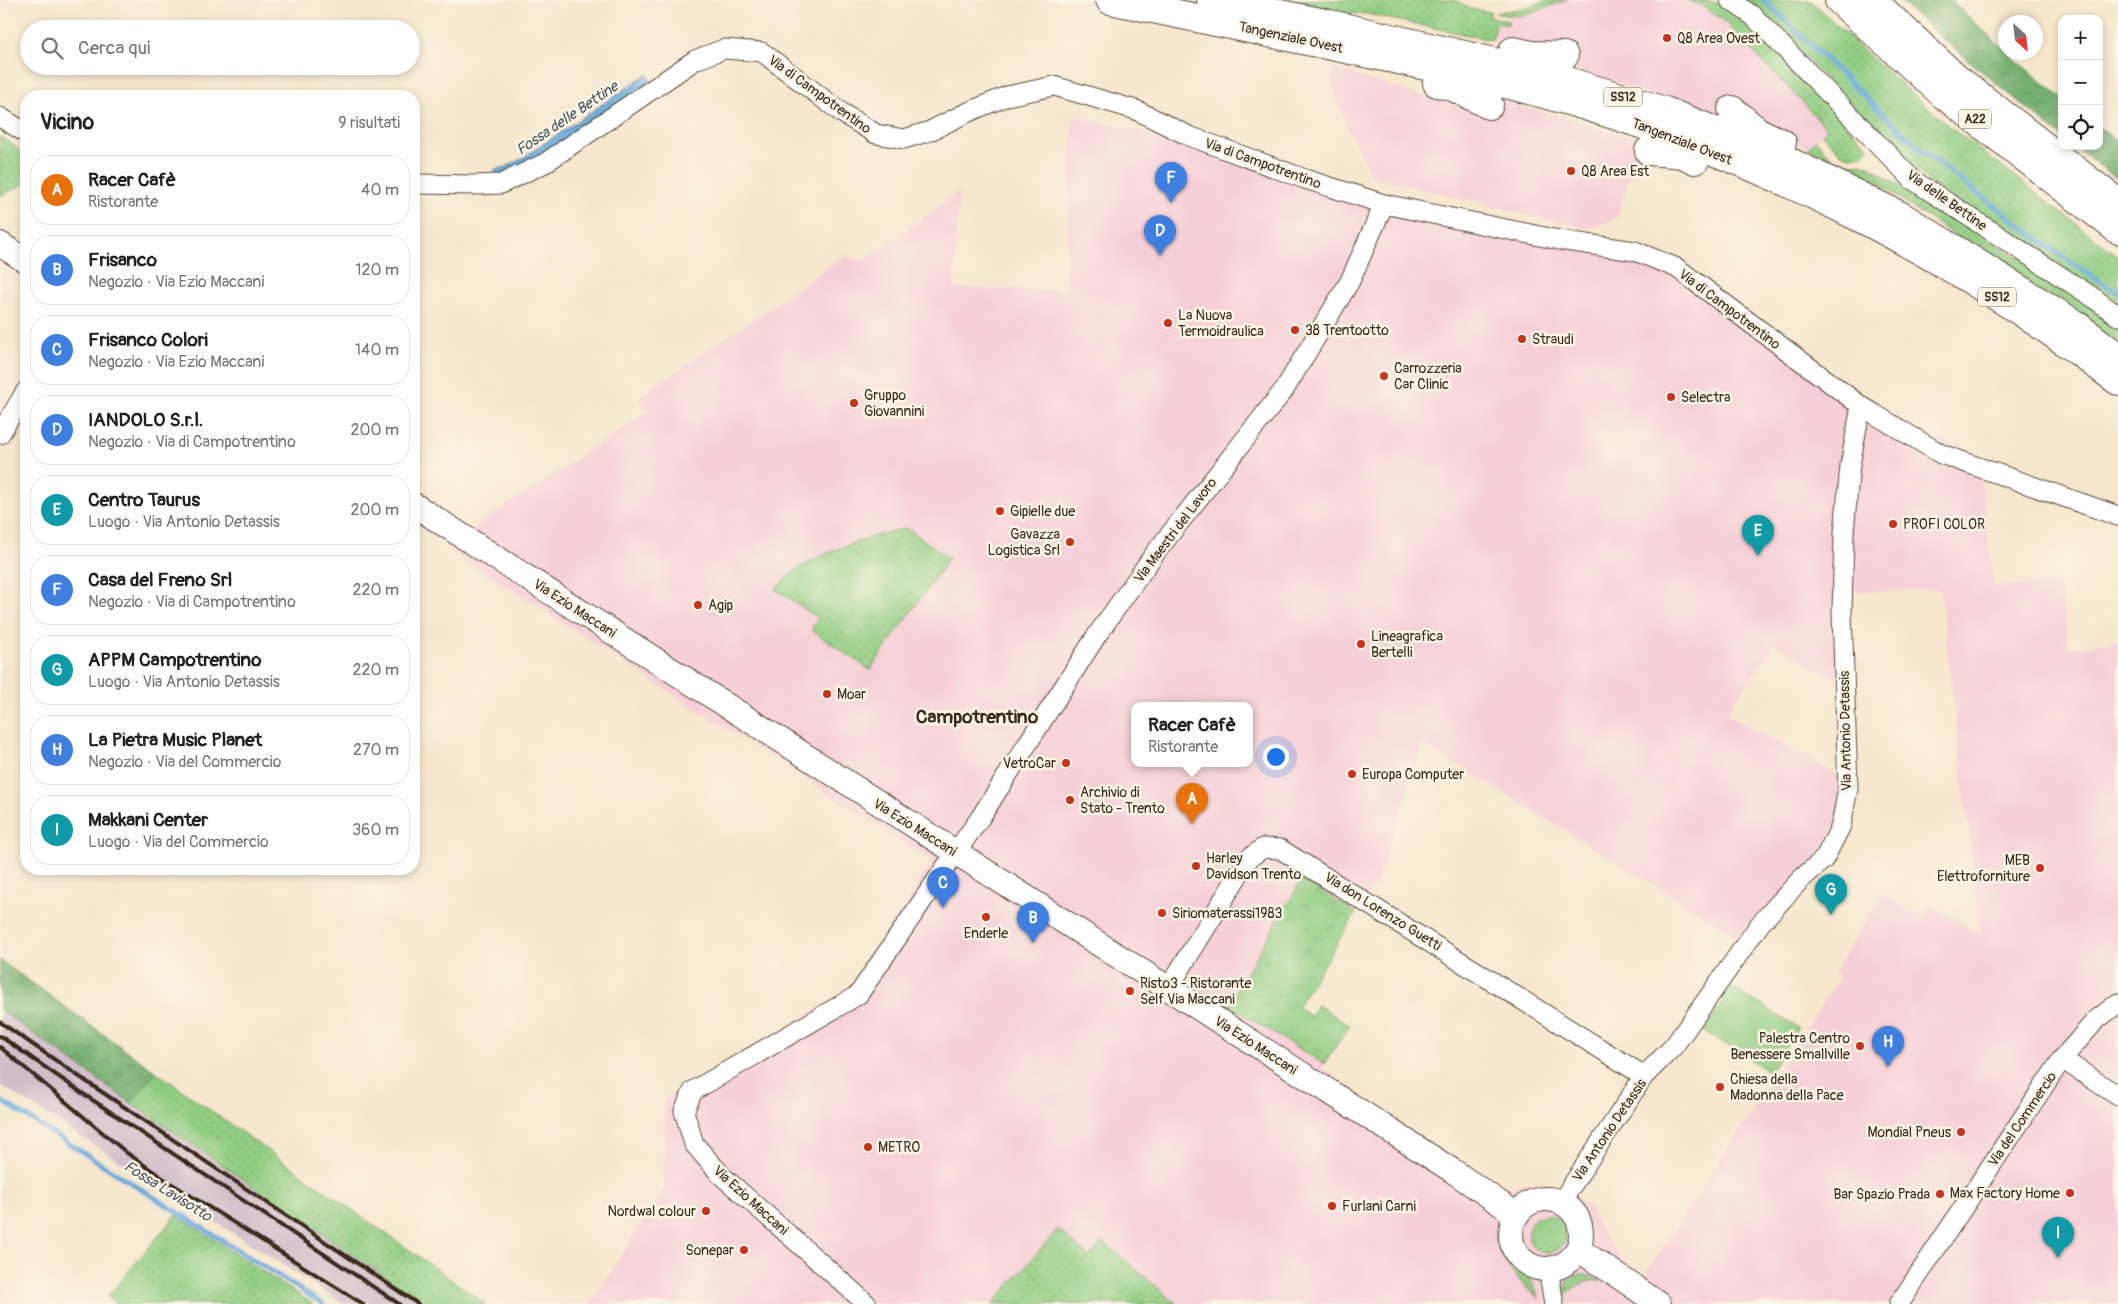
<!DOCTYPE html>
<html lang="it">
<head>
<meta charset="utf-8">
<style>
  body { margin:0; font-family:Pangolin,sans-serif; background:#f2f2f2; color:#222 }
  .controls { position:absolute; right:15px; top:15px; display:grid; overflow:hidden; border-radius:10px; box-shadow:0 2px 8px #0003 }
  .controls button { width:45px; height:45px; display:grid; place-items:center; padding:0; border:0; border-bottom:1px solid #e0e0e0; background:#fff; color:#222; font:25px sans-serif }
  .compass { position:absolute; left:1998px; top:15px; width:45px; height:45px; border-radius:50%; background:#fff; box-shadow:0 2px 8px #0003; rotate:153deg }
  .you { position:absolute; left:1275px; top:756px; width:18px; height:18px; margin:-12px; border:4px solid #fff; border-radius:50%; background:#1a73e8; box-shadow:0 0 0 8px #1a73e833 }
  .badge { display:grid; place-items:center; width:32px; height:32px; border-radius:50%; background:#111827; color:#fff; font-size:16px; font-weight:700 }
  .pin { position:absolute; translate:-50% -41px; filter:drop-shadow(0 1px 2px #0008) }
  .pin::after { content:''; position:absolute; top:26px; width:18px; height:15px; background:inherit; clip-path:polygon(0 0,100% 0,50% 100%) }
  .popup { position:absolute; left:1131px; top:702px; width:122px; height:65px; box-sizing:border-box; display:grid; place-content:center; border-radius:10px; background:#fff; filter:drop-shadow(0 1px 4px #0005); font-size:16px; white-space:nowrap; color:#767676 }
  .popup b { font-size:19px; color:#222 }
  .popup::after { content:''; position:absolute; left:50%; top:100%; margin-left:-10px; border:10px solid transparent; border-top-color:#fff }
  .list { margin:0; padding:0; list-style:none }
  h2 { display:flex; justify-content:space-between; align-items:center; height:65px; margin:0; padding:0 20px; font-size:21px }
  h2 small { font-size:16px; font-weight:400; color:#767676 }
  .list li { display:grid; grid-template-columns:32px 1fr auto; gap:15px; align-items:center; box-sizing:border-box; height:70px; margin:0 10px 10px; padding:0 10px; border:1px solid #e0e0e0; border-radius:20px }
  .list b { display:block; font-size:19px; white-space:nowrap }
  .list p { margin:0; font-size:16px; white-space:nowrap; color:#767676 }
  .list em { font-size:16px; font-style:normal; color:#767676 }
  .icon { flex:none; width:28px; height:28px; fill:none; stroke:currentColor; stroke-width:2; stroke-linecap:round; stroke-linejoin:round }
  .map { position:relative; flex:none; width:2118px; height:1304px; overflow:hidden }
  .search { position:absolute; background:#fff; box-shadow:0 2px 8px #0003; left:20px; top:20px; width:400px; height:55px; display:flex; align-items:center; gap:12px; box-sizing:border-box; padding:0 18px; border-radius:28px; color:#767676; font-size:19px }
  .panel { position:absolute; background:#fff; box-shadow:0 2px 8px #0003; left:20px; top:90px; width:400px; height:785px; border-radius:20px }
  .map>svg:first-child { display:block }
  .built { fill:#f6cfd8; fill-rule:evenodd }
  .railway { fill:#d1bdca }
  .grass { fill:url(#grass-dots); stroke:#667c50 }
  .forest { fill:url(#forest-crowns); stroke:#586d47 }
  .park { fill:url(#park-crowns); stroke:#667c50 }
  .pitch { fill:#90cd82; stroke:#667c50 }
  .water { fill:#6aacde; stroke:#526b7e }
  .lines { fill:none; stroke-linecap:round; stroke-linejoin:round }
  .stream { stroke:#6aacde; stroke-width:5 }
  .minor-casing { stroke:#574638; stroke-width:21 }
  .tertiary-casing { stroke:#574638; stroke-width:26 }
  .trunk-casing { stroke:#574638; stroke-width:30 }
  .motorway-casing { stroke:#574638; stroke-width:30 }
  .minor { stroke:#fff; stroke-width:19 }
  .tertiary { stroke:#fff; stroke-width:24 }
  .trunk { stroke:#fff; stroke-width:28 }
  .motorway { stroke:#fff; stroke-width:28 }
  .rail { stroke:#3b2a1e; stroke-width:4 }
  .poi-dot { fill:#c8321e; stroke:#fcf5e5; stroke-width:2 }
  .labels { text-anchor:middle; stroke-width:5; stroke-linejoin:round; paint-order:stroke }
  .shield { fill:#fcf5e5; stroke:#75675a; stroke-width:1 }
  .shield-label { font-size:12px; font-weight:bold; fill:#3b2a1e }
  .street-label { font-size:14px; fill:#3b2a1e; stroke:#fcf5e5 }
  .poi-label { font-size:14px; fill:#3b2a1e; stroke:#fcf5e5; text-anchor:start }
  .water-label { font-size:15px; font-style:italic; fill:#4b5861; stroke:#fcf5e5 }
  .district-label { font-size:19px; font-weight:bold; fill:#3b2a1e; stroke:#fcf5e5 }
</style>
</head>
<body>
<div class="map">
<svg width="2118" height="1304" viewBox="0 0 2118 1304">
  <defs>
    <pattern id="grass-dots" width="8" height="8" patternUnits="userSpaceOnUse" patternTransform="scale(1.25)"><rect width="8" height="8" fill="#90cd82"/><path d="M2 2h.1M6 6h.1" fill="none" stroke="#7db070" stroke-width="1.8" stroke-linecap="round"/></pattern>
    <pattern id="forest-crowns" width="20" height="18" patternUnits="userSpaceOnUse" patternTransform="scale(1.25)"><rect width="20" height="18" fill="#74b070"/><path d="M2 6a3 3 0 1 1 6 0M12 15a3 3 0 1 1 6 0" fill="none" stroke="#608f5b"/></pattern>
    <pattern id="park-crowns" width="20" height="18" patternUnits="userSpaceOnUse" patternTransform="scale(1.25)"><rect width="20" height="18" fill="#90cd82"/><path d="M2 6a3 3 0 1 1 6 0M12 15a3 3 0 1 1 6 0" fill="none" stroke="#7db070"/></pattern>
  </defs>
  <rect width="100%" height="100%" fill="#fcf5e5"/>
  <filter id="ink" filterUnits="userSpaceOnUse"><feTurbulence type="fractalNoise" baseFrequency=".02" numOctaves="2"/><feDisplacementMap in="SourceGraphic" scale="10" xChannelSelector="R" yChannelSelector="G"/><feConvolveMatrix kernelMatrix="1 2 1 2 8 2 1 2 1" color-interpolation-filters="sRGB"/></filter>
  <filter id="wash" filterUnits="userSpaceOnUse"><feTurbulence type="fractalNoise" baseFrequency=".0096" numOctaves="4" result="noise"/><feDisplacementMap in="SourceGraphic" scale="20" xChannelSelector="R" yChannelSelector="G"/><feGaussianBlur stdDeviation="1.12" result="paint"/><feColorMatrix in="noise" values="0 0 0 0 0 0 0 0 0 0 0 0 0 0 0 0 0 1.4 0 .05"/><feComposite in="paint" operator="in"/></filter>
  <g filter="url(#wash)">
    <rect width="100%" height="100%" fill="#f6e6cd"/>
    <!-- built -->
    <path class="built" d="M1568 0H1687L1701 5 1723 20 1827 129 1808 148 1767 129 1727 121 1566 66 1541 50 1492 40 1497 23 1507 25 1510 17 1522 16Z
      M1334 69 1473 111 1493 98 1651 143 1648 157 1630 175 1618 216 1611 221 1584 228 1372 177 1346 125 1330 77Z
      M1073 115 1677 264 1897 424 1962 446 1981 478 1994 587 2059 583 2069 648 2118 641V1304H590L664 1188V1100L849 990 932 861 445 547 648 411 638 398 845 256 862 261 959 192 954 288 1065 291ZM1940 589 1981 934 1931 906 1922 919 1883 894 1834 972 1840 977 1644 1276 1620 1257 1604 1236 1588 1206 1560 1189 1543 1182 1523 1184 1512 1189 1479 1179 1322 1068 1324 1064 1228 1005 1302 879 1356 913 1377 881 1423 744 1738 936 1814 862 1836 825 1843 778 1726 714 1775 644 1840 681 1836 592ZM1134 705H1250V763H1134Z"/>
    <!-- railway -->
    <path class="railway" d="M0 1010 210 1158 425 1304H345L0 1085Z"/>
    <!-- grass -->
    <path class="grass" d="M1261 0H1455L1472 9 1491 12 1490 17 1509 21 1507 25 1497 23 1492 40 1367 14 1314 11Z
      M1550 0H1568C1539 8 1526 22 1495 13L1527 7Z
      M1687 0C1719 0 1722 4 1748 22L1868 147C1866 152 1863 155 1857 156 1840 158 1832 144 1822 134L1827 129 1819 120 1723 20 1701 5Z
      M1746 0H1810L1877 63 1950 127 2118 256V307L1931 184Z
      M0 136 26 155V183L0 196Z
      M1816 140 1833 159 1845 163 1868 165 1892 181 2046 274 2118 326V343L1907 204 1877 181 1808 148Z
      M907 528 949 558 870 670 811 630 818 618 775 589C784 581 792 571 802 566 833 548 872 535 907 528Z
      M156 1072 486 1304H425L130 1102Z
      M176 1215 313 1304H117L108 1296Z
      M1528 1234a19 19 0 1 1 38 0a19 19 0 1 1-38 0Z
      M1058 1229 1089 1257 1103 1242 1177 1304H993Z
      M1496 1229 1509 1257 1531 1280 1539 1298C1523 1289 1491 1249 1496 1229Z
      M1577 1275H1585L1601 1280C1587 1281 1577 1284 1566 1294H1564L1567 1280Z"/>
    <!-- forest -->
    <path class="forest" d="M1899 0H1950L2005 50 2006 52 2062 98V137L1981 71Z
      M2099 127 2118 142V179L2074 146H2099Z
      M0 960 156 1072 130 1102 0 1010Z"/>
    <!-- park -->
    <path class="park" d="M1302 879 1356 913 1297 1007 1310 1016 1317 1005 1350 1025 1324 1064 1228 1005Z"/>
    <!-- pitch -->
    <path class="pitch" d="M1732 987 1798 1028 1770 1072 1704 1031Z"/>
    <!-- water -->
    <path class="water" d="M647 74 651 81 529 164 496 178 494 170 506 167 521 159Z"/>
    <g class="lines">
      <!-- stream -->
      <path class="stream" d="M1764 0 1920 149 2051 249 2118 293
        M0 1100 323 1304"/>
    </g>
  </g>
  <g filter="url(#ink)">
    <g class="lines">
      <!-- minor casing -->
      <g class="minor-casing">
        <path id="minor" d="M1730 0 1753 16 1913 180 2091 296 2118 316
          M0 117 26 133
          M414 184 476 185 501 184 545 163 695 60 724 49 762 52 842 113 876 134 904 139 930 131 966 113 1007 96 1054 86 1136 110 1189 136 1305 179 1384 204 1559 240 1635 251 1677 268 1861 406 1941 454 2118 516
          M0 434 26 391
          M956 852 980 818 1097 635 1156 552 1284 390 1350 281 1384 204
          M1168 989 1249 858 1263 848 1280 849 1644 1076
          M2062 1059 2118 1096
          M1561 1202 1644 1076 1674 1046 1760 924 1800 880 1824 859 1841 826 1848 788 1842 612 1844 533 1850 465 1861 406
          M1548 1268 1554 1304
          M867 1304 721 1175 694 1144 684 1111 693 1091 858 995 947 865
          M1899 1304 2062 1059 2095 1021 2118 1003"/>
      </g>
      <!-- tertiary casing -->
      <g class="tertiary-casing">
        <path id="tertiary" d="M0 244 26 261
          M414 505 1453 1171 1517 1215
          M1511 1234a35 35 0 1 1 70 0a35 35 0 1 1-70 0Z
          M1578 1249 1659 1304"/>
      </g>
      <!-- trunk casing -->
      <g class="trunk-casing">
        <path id="trunk" d="M1110 0C1203 19 1296 38 1389 58 1454 72 1521 86 1585 106 1777 165 1959 259 2118 381
          M1211 0 1330 24 1538 72 1665 111 1778 156 1901 216 2075 324 2118 357
          M1513 51 1532 55 1564 56
          M1437 83 1451 86 1489 105
          M1732 110 1757 131 1782 143
          M1649 151 1683 154 1695 160"/>
      </g>
      <!-- motorway casing -->
      <g class="motorway-casing">
        <path id="motorway" d="M1839 0 1945 96 2118 230
          M1872 0 1955 77 2118 203"/>
      </g>
      <!-- minor -->
      <use href="#minor" class="minor"/>
      <!-- tertiary -->
      <use href="#tertiary" class="tertiary"/>
      <!-- trunk -->
      <use href="#trunk" class="trunk"/>
      <!-- motorway -->
      <use href="#motorway" class="motorway"/>
      <!-- rail -->
      <path class="rail" d="M0 1022 93 1086 418 1304
        M0 1036 85 1095 399 1304
        M0 1047 127 1153 161 1177 363 1304"/>
    </g>
  </g>
  <!-- markers -->
  <g class="poi-dot">
    <circle cx="1667" cy="38" r="5"/>
    <circle cx="1571" cy="171" r="5"/>
    <circle cx="1168" cy="323" r="5"/>
    <circle cx="1295" cy="330" r="5"/>
    <circle cx="1522" cy="339" r="5"/>
    <circle cx="1384" cy="376" r="5"/>
    <circle cx="1671" cy="397" r="5"/>
    <circle cx="854" cy="403" r="5"/>
    <circle cx="1000" cy="511" r="5"/>
    <circle cx="1893" cy="524" r="5"/>
    <circle cx="1070" cy="542" r="5"/>
    <circle cx="698" cy="605" r="5"/>
    <circle cx="1361" cy="644" r="5"/>
    <circle cx="827" cy="694" r="5"/>
    <circle cx="1066" cy="763" r="5"/>
    <circle cx="1352" cy="774" r="5"/>
    <circle cx="1070" cy="800" r="5"/>
    <circle cx="1196" cy="866" r="5"/>
    <circle cx="2040" cy="868" r="5"/>
    <circle cx="1162" cy="913" r="5"/>
    <circle cx="986" cy="917" r="5"/>
    <circle cx="1130" cy="991" r="5"/>
    <circle cx="1860" cy="1046" r="5"/>
    <circle cx="1720" cy="1087" r="5"/>
    <circle cx="1961" cy="1132" r="5"/>
    <circle cx="868" cy="1147" r="5"/>
    <circle cx="2070" cy="1193" r="5"/>
    <circle cx="1940" cy="1194" r="5"/>
    <circle cx="1332" cy="1206" r="5"/>
    <circle cx="706" cy="1211" r="5"/>
    <circle cx="744" cy="1250" r="5"/>
  </g>
  <g class="labels">
    <!-- shield labels -->
    <g class="shield">
      <rect x="1604" y="87.5" width="38" height="19" rx="4"/>
      <rect x="1959" y="109.5" width="32" height="19" rx="4"/>
      <rect x="1978" y="287.5" width="38" height="19" rx="4"/>
    </g>
    <g class="shield-label">
      <text x="1623" y="101">SS12</text>
      <text x="1975" y="123">A22</text>
      <text x="1997" y="301">SS12</text>
    </g>
    <!-- street labels -->
    <g class="street-label">
      <text transform="translate(1291 37) rotate(12)" y="5">Tangenziale Ovest</text>
      <text transform="translate(820 94) rotate(36)" y="5">Via di Campotrentino</text>
      <text transform="translate(1682 141) rotate(21)" y="5">Tangenziale Ovest</text>
      <text transform="translate(1263 163) rotate(20)" y="5">Via di Campotrentino</text>
      <text transform="translate(1947 200) rotate(35)" y="5">Via delle Bettine</text>
      <text transform="translate(1730 309) rotate(37)" y="5">Via di Campotrentino</text>
      <text transform="translate(1175 530) rotate(-53)" y="5">Via Maestri del Lavoro</text>
      <text transform="translate(575 608) rotate(33)" y="5">Via Ezio Maccani</text>
      <text transform="translate(1845 731) rotate(-91)" y="5">Via Antonio Detassis</text>
      <text transform="translate(915 827) rotate(32)" y="5">Via Ezio Maccani</text>
      <text transform="translate(1383 911) rotate(32)" y="5">Via don Lorenzo Guetti</text>
      <text transform="translate(1256 1045) rotate(33)" y="5">Via Ezio Maccani</text>
      <text transform="translate(2022 1119) rotate(-56)" y="5">Via del Commercio</text>
      <text transform="translate(1609 1130) rotate(-56)" y="5">Via Antonio Detassis</text>
      <text transform="translate(751 1200) rotate(42)" y="5">Via Ezio Maccani</text>
    </g>
    <!-- poi labels -->
    <g class="poi-label">
      <text x="1677" y="43">Q8 Area Ovest</text>
      <text x="1581" y="176">Q8 Area Est</text>
      <text x="1178" y="320">La Nuova<tspan x="1178" dy="16">Termoidraulica</tspan></text>
      <text x="1305" y="335">38 Trentootto</text>
      <text x="1532" y="344">Straudi</text>
      <text x="1394" y="373">Carrozzeria<tspan x="1394" dy="16">Car Clinic</tspan></text>
      <text x="864" y="400">Gruppo<tspan x="864" dy="16">Giovannini</tspan></text>
      <text x="1681" y="402">Selectra</text>
      <text x="1010" y="516">Gipielle due</text>
      <text x="1903" y="529">PROFI COLOR</text>
      <text x="1060" y="539" text-anchor="end">Gavazza<tspan x="1060" dy="16">Logistica Srl</tspan></text>
      <text x="708" y="610">Agip</text>
      <text x="1371" y="641">Lineagrafica<tspan x="1371" dy="16">Bertelli</tspan></text>
      <text x="837" y="699">Moar</text>
      <text x="1056" y="768" text-anchor="end">VetroCar</text>
      <text x="1362" y="779">Europa Computer</text>
      <text x="1080" y="797">Archivio di<tspan x="1080" dy="16">Stato - Trento</tspan></text>
      <text x="1206" y="863">Harley<tspan x="1206" dy="16">Davidson Trento</tspan></text>
      <text x="2030" y="865" text-anchor="end">MEB<tspan x="2030" dy="16">Elettroforniture</tspan></text>
      <text x="1172" y="918">Siriomaterassi1983</text>
      <text x="986" y="938" text-anchor="middle">Enderle</text>
      <text x="1140" y="988">Risto3 - Ristorante<tspan x="1140" dy="16">Self Via Maccani</tspan></text>
      <text x="1850" y="1043" text-anchor="end">Palestra Centro<tspan x="1850" dy="16">Benessere Smallville</tspan></text>
      <text x="1730" y="1084">Chiesa della<tspan x="1730" dy="16">Madonna della Pace</tspan></text>
      <text x="1951" y="1137" text-anchor="end">Mondial Pneus</text>
      <text x="878" y="1152">METRO</text>
      <text x="2060" y="1198" text-anchor="end">Max Factory Home</text>
      <text x="1930" y="1199" text-anchor="end">Bar Spazio Prada</text>
      <text x="1342" y="1211">Furlani Carni</text>
      <text x="696" y="1216" text-anchor="end">Nordwal colour</text>
      <text x="734" y="1255" text-anchor="end">Sonepar</text>
    </g>
    <!-- water labels -->
    <g class="water-label">
      <text transform="translate(567 118) rotate(-34)" y="5">Fossa delle Bettine</text>
      <text transform="translate(168 1191) rotate(32)" y="5">Fossa Lavisotto</text>
    </g>
    <!-- district labels -->
    <g class="district-label">
      <text x="977" y="723">Campotrentino</text>
    </g>
  </g>
</svg>
<div class="controls">
<button>+</button>
<button>−</button>
<button><svg class="icon" aria-label="locate" viewBox="0 0 24 24"><circle cx="12" cy="12" r="6"/><path d="M12 2v4M12 18v4M2 12h4M18 12h4"/></svg></button>
</div>
<svg class="compass" viewBox="-18 -18 36 36"><path d="M0-13l5 13h-10z" fill="#e53935"/><path d="M0 13l5-13h-10z" fill="#767676"/></svg>
<div class="you"></div>
<div class="pin badge" style="left:1192px;top:824px;background:#e8710a">A</div>
<div class="popup"><b>Racer Cafè</b>Ristorante</div>
<div class="pin badge" style="left:1033px;top:943px;background:#3f7fe0">B</div>
<div class="pin badge" style="left:943px;top:908px;background:#3f7fe0">C</div>
<div class="pin badge" style="left:1160px;top:256px;background:#3f7fe0">D</div>
<div class="pin badge" style="left:1758px;top:556px;background:#0f9aa8">E</div>
<div class="pin badge" style="left:1171px;top:203px;background:#3f7fe0">F</div>
<div class="pin badge" style="left:1831px;top:915px;background:#0f9aa8">G</div>
<div class="pin badge" style="left:1888px;top:1067px;background:#3f7fe0">H</div>
<div class="pin badge" style="left:2058px;top:1258px;background:#0f9aa8">I</div>
<div class="search"><svg class="icon" aria-label="search" viewBox="0 0 24 24"><circle cx="10" cy="10" r="6"/><path d="M15 15l6 6"/></svg>Cerca qui</div>
<section class="panel">
<h2>Vicino<small>9 risultati</small></h2>
<ul class="list">
<li><span class="badge" style="background:#e8710a">A</span><div><b>Racer Cafè</b><p>Ristorante</p></div><em>40 m</em></li>
<li><span class="badge" style="background:#3f7fe0">B</span><div><b>Frisanco</b><p>Negozio · Via Ezio Maccani</p></div><em>120 m</em></li>
<li><span class="badge" style="background:#3f7fe0">C</span><div><b>Frisanco Colori</b><p>Negozio · Via Ezio Maccani</p></div><em>140 m</em></li>
<li><span class="badge" style="background:#3f7fe0">D</span><div><b>IANDOLO S.r.l.</b><p>Negozio · Via di Campotrentino</p></div><em>200 m</em></li>
<li><span class="badge" style="background:#0f9aa8">E</span><div><b>Centro Taurus</b><p>Luogo · Via Antonio Detassis</p></div><em>200 m</em></li>
<li><span class="badge" style="background:#3f7fe0">F</span><div><b>Casa del Freno Srl</b><p>Negozio · Via di Campotrentino</p></div><em>220 m</em></li>
<li><span class="badge" style="background:#0f9aa8">G</span><div><b>APPM Campotrentino</b><p>Luogo · Via Antonio Detassis</p></div><em>220 m</em></li>
<li><span class="badge" style="background:#3f7fe0">H</span><div><b>La Pietra Music Planet</b><p>Negozio · Via del Commercio</p></div><em>270 m</em></li>
<li><span class="badge" style="background:#0f9aa8">I</span><div><b>Makkani Center</b><p>Luogo · Via del Commercio</p></div><em>360 m</em></li>
</ul>
</section>
</div>
</body>
</html>
